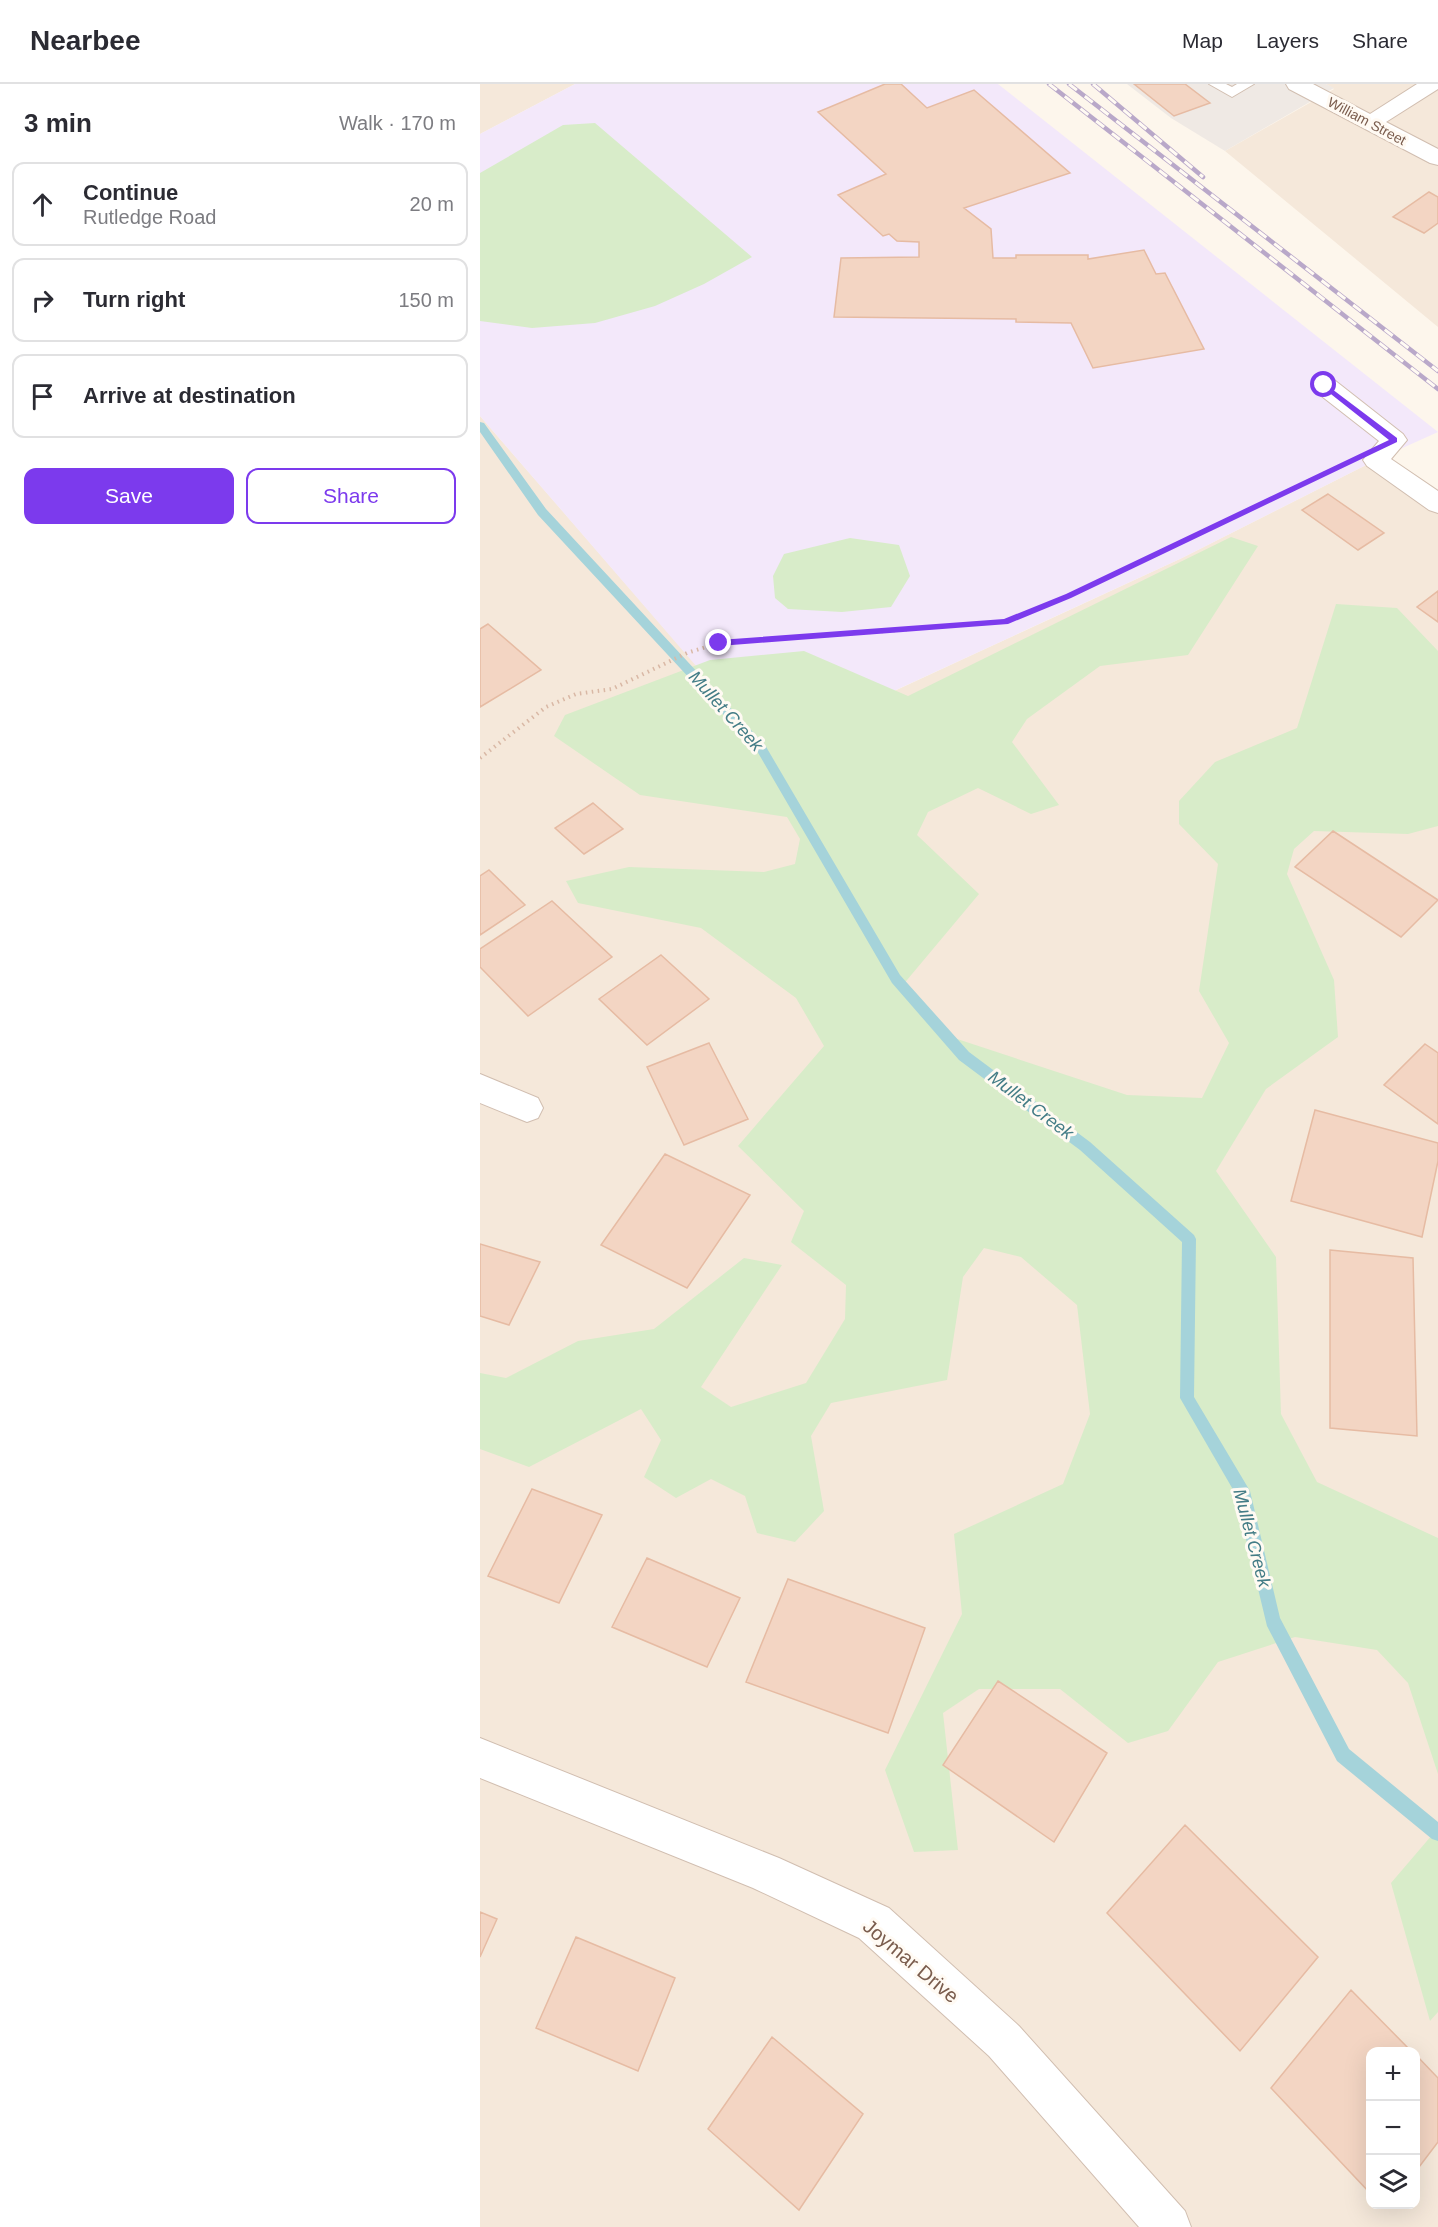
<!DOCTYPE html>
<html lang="en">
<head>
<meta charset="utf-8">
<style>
  body { margin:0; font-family:Helvetica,sans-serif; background:#f7f7f7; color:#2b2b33 }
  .controls { position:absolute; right:18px; bottom:18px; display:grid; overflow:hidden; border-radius:12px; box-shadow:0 6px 24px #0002 }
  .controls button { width:54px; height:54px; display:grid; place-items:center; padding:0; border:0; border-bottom:2px solid #e1e1e2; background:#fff; color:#2b2b33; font:30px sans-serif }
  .stop { position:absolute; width:18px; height:18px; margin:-14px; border:4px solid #7c3aed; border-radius:50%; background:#fff }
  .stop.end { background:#7c3aed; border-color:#fff; box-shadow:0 2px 6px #0008 }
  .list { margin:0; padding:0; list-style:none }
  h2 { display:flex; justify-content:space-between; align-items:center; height:78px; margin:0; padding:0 24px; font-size:26px }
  h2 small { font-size:20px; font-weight:400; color:#7c7c81 }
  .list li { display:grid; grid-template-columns:39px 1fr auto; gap:18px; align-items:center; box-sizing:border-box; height:84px; margin:0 12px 12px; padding:0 12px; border:2px solid #e1e1e2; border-radius:12px }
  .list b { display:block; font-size:22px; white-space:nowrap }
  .list p { margin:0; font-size:20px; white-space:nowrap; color:#7c7c81 }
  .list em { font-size:20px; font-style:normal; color:#7c7c81 }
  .actions { display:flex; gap:12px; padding:18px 24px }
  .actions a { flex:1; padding:14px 0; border:2px solid #7c3aed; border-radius:12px; text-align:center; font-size:21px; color:#7c3aed }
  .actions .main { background:#7c3aed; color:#fff }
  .icon { flex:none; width:33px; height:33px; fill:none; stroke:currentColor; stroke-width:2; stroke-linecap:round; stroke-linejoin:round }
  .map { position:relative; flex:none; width:958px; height:2143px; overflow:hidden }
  header { display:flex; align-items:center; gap:36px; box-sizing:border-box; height:84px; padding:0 30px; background:#fff; border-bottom:2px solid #e1e1e2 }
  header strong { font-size:28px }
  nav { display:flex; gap:33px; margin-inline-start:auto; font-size:21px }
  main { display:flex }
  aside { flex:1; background:#fff }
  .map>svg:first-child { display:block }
  .residential { fill:#f5e8da; fill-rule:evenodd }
  .industrial { fill:#efe9e4 }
  .education { fill:#f3e8fa }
  .green { fill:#d8ecc9 }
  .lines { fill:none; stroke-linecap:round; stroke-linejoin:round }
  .stream { fill:#a5d3da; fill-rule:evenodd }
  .building { fill:#f3d5c3; stroke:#e6bba3; stroke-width:1.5 }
  .service-casing { stroke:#d1beb0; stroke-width:2 }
  .minor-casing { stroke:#d1beb0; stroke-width:2 }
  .path-far1 { stroke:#d9b8a5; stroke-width:3; stroke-dasharray:1 3; stroke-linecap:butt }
  .path { stroke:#d9b8a5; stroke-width:4; stroke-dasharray:1.5 4.5; stroke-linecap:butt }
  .service { fill:#fff; fill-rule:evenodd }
  .minor { fill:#fff; fill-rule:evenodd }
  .rail-casing { stroke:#b9a8c9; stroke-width:4.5 }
  .rail { stroke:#fffaf3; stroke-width:3; stroke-dasharray:10; stroke-linecap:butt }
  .route { fill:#7c3aed }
  .labels { text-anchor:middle; stroke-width:6; stroke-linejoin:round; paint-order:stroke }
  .far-street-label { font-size:14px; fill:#7a5c4d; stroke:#fffaf3 }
  .water-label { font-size:18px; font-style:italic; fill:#437c86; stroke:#fffaf3 }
  .near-street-label { font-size:20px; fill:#7a5c4d; stroke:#fffaf3 }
</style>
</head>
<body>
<header>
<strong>Nearbee</strong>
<nav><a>Map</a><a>Layers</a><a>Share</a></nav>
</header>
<main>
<aside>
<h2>3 min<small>Walk · 170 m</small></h2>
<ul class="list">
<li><svg class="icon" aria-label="ahead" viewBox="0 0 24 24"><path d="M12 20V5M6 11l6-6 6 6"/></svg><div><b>Continue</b><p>Rutledge Road</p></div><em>20 m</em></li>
<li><svg class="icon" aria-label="right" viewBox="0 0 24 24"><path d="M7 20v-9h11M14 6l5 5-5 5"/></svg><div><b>Turn right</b></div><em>150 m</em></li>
<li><svg class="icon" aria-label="arrive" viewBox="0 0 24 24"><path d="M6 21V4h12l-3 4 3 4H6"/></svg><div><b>Arrive at destination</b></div></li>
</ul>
<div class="actions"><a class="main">Save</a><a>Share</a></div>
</aside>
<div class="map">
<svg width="958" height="2143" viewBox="0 0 958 2143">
  <rect width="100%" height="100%" fill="#fdf6ec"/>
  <!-- residential -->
  <path class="residential" d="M0 0H95L0 50Z
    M846 0H958V243L745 67 854 5Z
    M0 332 289 665 702 474 896 376 958 424V2143H0ZM890 1968H936V2120H890Z"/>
  <!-- industrial -->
  <path class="industrial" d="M647 0H846L854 4 745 67 691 34Z"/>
  <!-- education -->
  <path class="education" d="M95 0H518L958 348 896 376 702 474 288 665 0 332V50Z"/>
  <!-- green -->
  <path class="green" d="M115 39 272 173 224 200 175 222 115 239 52 244 0 237V89L83 41Z
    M751 453 778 462 708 571 620 582 547 635 532 658 579 721 551 730 498 704 448 728 437 751 499 810 422 902 459 949 647 1011 722 1014 749 959 719 907 738 780 699 740V717L735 678 817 644 856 520 917 524 958 567V742L928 750 834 747 814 765 807 790 854 896 858 953 786 1005 736 1087 796 1173 801 1330 837 1398 958 1454V1690L928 1599 897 1566 815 1553 738 1578 688 1647 648 1659 580 1605H499L463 1629 478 1766 434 1768 405 1686 482 1530 474 1450 583 1400 610 1330 597 1221 541 1173 504 1164 483 1193 467 1296 351 1319 331 1352 344 1427 315 1458 277 1449 265 1412 231 1395 196 1414 164 1393 181 1356 161 1325 49 1383 0 1365V1289L26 1294 98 1257 174 1245 264 1174 302 1181 221 1303 251 1323 326 1299 365 1235 366 1201 311 1158 324 1127 258 1062 344 962 316 914 221 844 98 819 86 797 149 783 284 788 315 780 320 755 307 733 160 711 74 652 85 631 230 576 324 567 428 612Z
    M370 454 419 461 430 492 411 523 362 528 308 525 295 514 293 492 304 470Z
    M958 1744V1928L950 1937 911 1799Z"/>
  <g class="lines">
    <!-- stream -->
    <path class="stream" d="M0 338 4 339 66 425 285 661 420 891 489 968 610 1058 714 1151 716 1155 714 1313 770 1407 800 1534 869 1665 958 1738V1757L952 1755 857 1677 787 1542 755 1409 700 1314 702 1158 600 1066 479 976 412 899 277 667 58 431 0 348Z"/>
  </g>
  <!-- building -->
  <path class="building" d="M405 0H421L447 24 494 6 590 89 484 124 511 145 513 174H536V171H608V175L664 166 676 190 685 189 724 265 613 284 591 239 536 238V235L354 233 361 174 439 173V158L417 157 409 150 403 152 358 111 406 90 338 28Z
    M654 0H705L730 19 694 32Z
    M949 108 958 113V139L944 149 913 133Z
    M848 410 904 449 878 466 822 426Z
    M958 507V538L937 523Z
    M8 540 61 586 0 623V545Z
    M113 719 143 745 104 770 75 744Z
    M853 747 958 816 921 853 815 783Z
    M9 786 45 821 0 851V792Z
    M72 817 132 873 48 932 0 883V865Z
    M181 871 229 915 167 961 119 915Z
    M229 959 268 1035 204 1061 167 983Z
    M945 960 958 969V1040L904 1001Z
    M835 1026 958 1059V1077L942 1153 811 1117Z
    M185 1070 270 1111 207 1204 121 1161Z
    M0 1160 60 1178 29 1241 0 1232Z
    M850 1166 933 1174 937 1352 850 1344Z
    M52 1405 122 1431 79 1519 8 1492Z
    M167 1474 260 1514 227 1583 132 1543Z
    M308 1495 445 1544 408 1649 266 1598Z
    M518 1597 627 1669 574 1758 463 1681Z
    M705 1741 838 1873 760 1967 627 1829Z
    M0 1828 17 1835 0 1873Z
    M96 1853 195 1894 158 1987 56 1944Z
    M871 1906 932 1968H890V2109L791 2004Z
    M292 1953 383 2030 319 2126 228 2045Z
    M936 1971 958 1994V2058L936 2087Z"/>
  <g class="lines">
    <!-- service casing -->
    <g class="service-casing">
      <path id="service" d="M729 0H746L752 3 757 0H774L752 13Z"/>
    </g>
    <!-- minor casing -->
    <g class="minor-casing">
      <path id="minor" d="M806 0H833L890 30 937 0H958V5L906 38 958 65V81L950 79 809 5Z
        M844 293 853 295 923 350 927 356 911 375 958 407V429L949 426 887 382 883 376 899 357 835 307 832 301 835 295Z
        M0 990 58 1014 63 1024 58 1034 47 1038 0 1019Z
        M0 1654 299 1774 409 1824 539 1942 705 2127 711 2143H659L509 1972 379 1854 273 1804 0 1694Z"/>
    </g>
    <!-- path-far1 -->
    <path class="path-far1" d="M413 546 525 538 588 512 863 380"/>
    <!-- path -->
    <path class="path" d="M0 674 66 623 96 610 132 605 207 569 239 559 433 545"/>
    <!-- service -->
    <use href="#service" class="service"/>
    <!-- minor -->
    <use href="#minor" class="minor"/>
    <!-- rail casing -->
    <g class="rail-casing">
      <path id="rail" d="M569 0 958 305
        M589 0 958 287
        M613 0 723 93"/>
    </g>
    <!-- rail -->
    <use href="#rail" class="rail"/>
  </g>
  <!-- route -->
  <path class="route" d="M844 299 917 354V358L591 514 528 540 239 562 235 559 239 556 524 535 586 510 909 356 842 303Z"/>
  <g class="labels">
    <!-- far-street labels -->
    <g class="far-street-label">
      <text transform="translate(887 37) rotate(28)" y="5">William Street</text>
    </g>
    <!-- water labels -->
    <g class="water-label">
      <text transform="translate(246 627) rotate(48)" y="6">Mullet Creek</text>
      <text transform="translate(551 1021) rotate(37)" y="6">Mullet Creek</text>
      <text transform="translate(772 1454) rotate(75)" y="6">Mullet Creek</text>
    </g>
    <!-- near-street labels -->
    <g class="near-street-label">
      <text transform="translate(431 1877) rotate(40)" y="7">Joymar Drive</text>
    </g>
  </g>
</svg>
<div class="controls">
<button>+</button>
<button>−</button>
<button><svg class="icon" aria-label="layers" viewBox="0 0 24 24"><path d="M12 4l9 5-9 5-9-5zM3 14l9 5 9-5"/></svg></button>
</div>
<div class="stop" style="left:844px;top:301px"></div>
<div class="stop end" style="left:239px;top:559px"></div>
</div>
</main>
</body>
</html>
